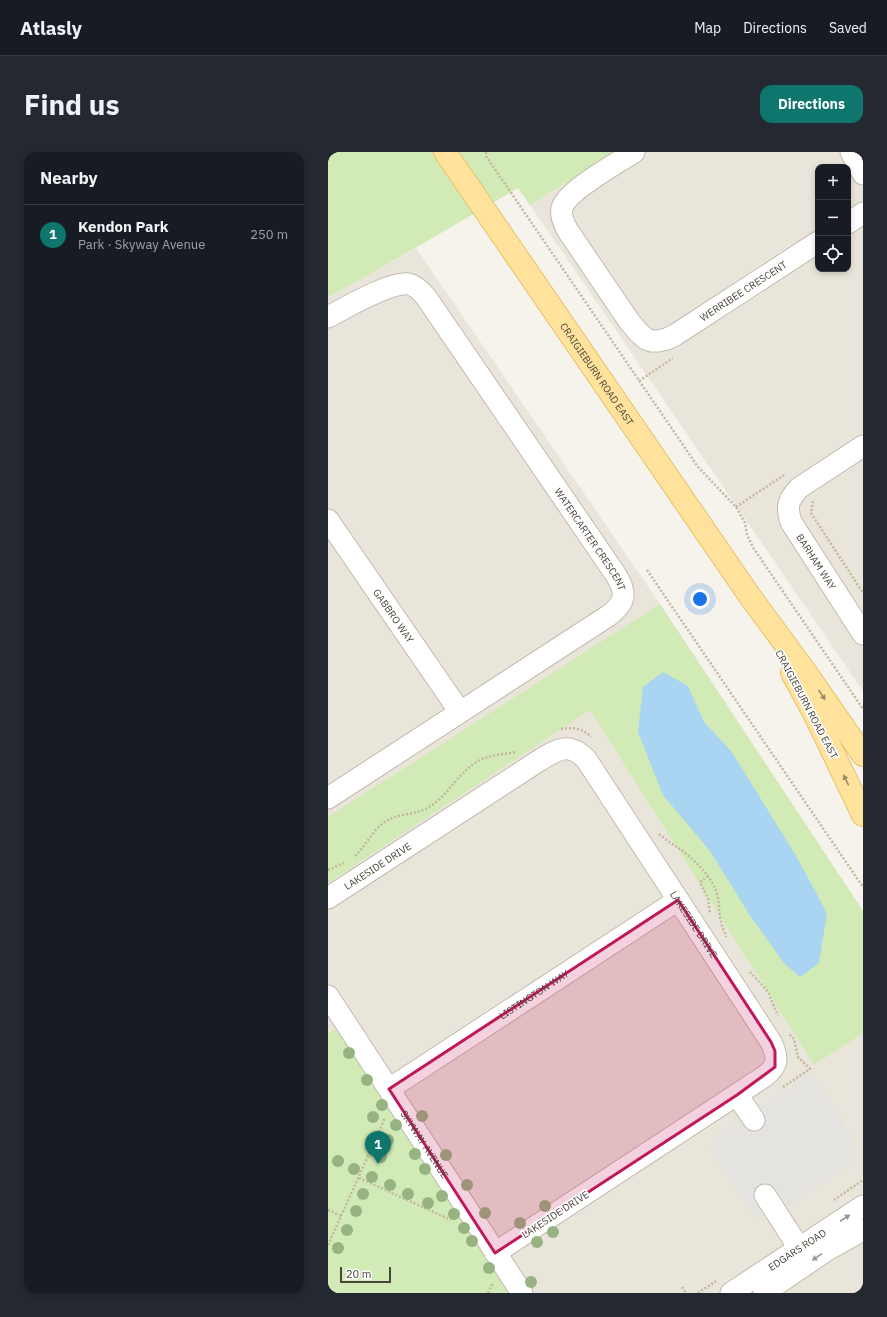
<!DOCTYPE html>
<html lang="en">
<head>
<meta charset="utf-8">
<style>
  body { margin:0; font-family:"IBM Plex Sans",sans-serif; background:#242831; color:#f1f3f6 }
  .controls { position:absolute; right:12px; top:12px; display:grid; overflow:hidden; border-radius:8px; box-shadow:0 2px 6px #0003 }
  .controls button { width:36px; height:36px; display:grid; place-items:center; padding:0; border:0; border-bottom:1px solid #363941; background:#171b24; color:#f1f3f6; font:20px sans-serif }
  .scale { position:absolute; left:12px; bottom:10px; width:51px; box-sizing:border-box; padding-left:4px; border:2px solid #4b4439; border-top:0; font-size:11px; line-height:14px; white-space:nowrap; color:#4b4439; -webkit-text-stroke:3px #fff; paint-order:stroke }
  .you { position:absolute; left:372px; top:447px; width:14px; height:14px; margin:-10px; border:3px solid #fff; border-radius:50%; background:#1a73e8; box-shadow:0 0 0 6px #1a73e833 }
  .badge { display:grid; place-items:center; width:26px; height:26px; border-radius:50%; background:#0f766e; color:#fff; font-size:13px; font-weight:700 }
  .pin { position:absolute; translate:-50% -33px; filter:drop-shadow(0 1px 2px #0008) }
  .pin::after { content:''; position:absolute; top:21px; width:14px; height:12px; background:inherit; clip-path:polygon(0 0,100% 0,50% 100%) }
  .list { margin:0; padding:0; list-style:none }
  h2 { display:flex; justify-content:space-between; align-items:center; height:52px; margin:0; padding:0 16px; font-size:17px }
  h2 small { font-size:13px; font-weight:400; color:#9ea1a6 }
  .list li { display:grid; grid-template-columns:26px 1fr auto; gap:12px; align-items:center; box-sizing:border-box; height:60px; padding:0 16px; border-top:1px solid #363941 }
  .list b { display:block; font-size:15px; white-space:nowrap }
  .list p { margin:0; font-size:13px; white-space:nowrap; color:#9ea1a6 }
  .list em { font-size:13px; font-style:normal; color:#9ea1a6 }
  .icon { flex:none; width:22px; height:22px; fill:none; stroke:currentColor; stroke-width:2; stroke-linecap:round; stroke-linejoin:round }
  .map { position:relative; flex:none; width:535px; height:1141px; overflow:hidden; border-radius:12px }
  header { display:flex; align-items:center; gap:24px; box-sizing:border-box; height:56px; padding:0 20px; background:#171b24; border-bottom:1px solid #363941 }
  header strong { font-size:19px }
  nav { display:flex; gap:22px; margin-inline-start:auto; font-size:14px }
  .intro { display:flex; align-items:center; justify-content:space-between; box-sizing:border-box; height:96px; padding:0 24px }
  h1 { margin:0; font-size:28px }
  .button { padding:10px 18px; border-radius:12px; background:#0f766e; color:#fff; font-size:14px; font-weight:700 }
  main { display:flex; gap:24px; padding:0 24px }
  aside { flex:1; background:#171b24; border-radius:12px; box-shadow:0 2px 6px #0003 }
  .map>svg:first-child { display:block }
  .residential { fill:#eae5da; fill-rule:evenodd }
  .green { fill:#d2eab5 }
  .parking { fill:#e5e3e0 }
  .water { fill:#a9d4f2 }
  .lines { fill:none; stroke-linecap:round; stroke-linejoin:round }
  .minor-casing { stroke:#c2bbae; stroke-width:23 }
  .major-casing { stroke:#e6c16a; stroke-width:24 }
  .path { stroke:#c4b79f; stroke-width:2.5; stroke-dasharray:2 2; stroke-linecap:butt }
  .minor { stroke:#fff; stroke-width:21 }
  .major { stroke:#ffe39c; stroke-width:22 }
  .tree { fill:#97b381 }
  .oneway { fill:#9c8c66 }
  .oneway2 { fill:#9c9892 }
  .marked { fill:#c2185b; fill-opacity:0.2; stroke:#c2185b; stroke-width:3; stroke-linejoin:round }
  .labels { text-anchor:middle; stroke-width:3.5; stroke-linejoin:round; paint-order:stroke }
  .street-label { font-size:10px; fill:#4b4439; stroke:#fff }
</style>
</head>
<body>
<header>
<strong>Atlasly</strong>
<nav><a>Map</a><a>Directions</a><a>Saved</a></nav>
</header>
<div class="intro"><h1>Find us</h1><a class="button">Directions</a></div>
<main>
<aside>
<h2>Nearby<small></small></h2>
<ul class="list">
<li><span class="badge">1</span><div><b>Kendon Park</b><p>Park · Skyway Avenue</p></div><em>250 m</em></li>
</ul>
</aside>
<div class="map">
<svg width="535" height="1141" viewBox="0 0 535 1141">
  <rect width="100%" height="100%" fill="#f6f3ec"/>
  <!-- residential -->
  <path class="residential" d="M165 0H535V539L202 53ZM490 15H520V117H490Z
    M88 96 332 452 535 759V1141H0V145L39 124Z"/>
  <!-- green -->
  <path class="green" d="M0 0H288L202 53 190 36 39 124 0 145Z
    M332 452 535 759V881L486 913 262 558 0 731V665Z
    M11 875 186 1141H0V882Z"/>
  <!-- parking -->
  <path class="parking" d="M483 922 516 970 515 971 529 994 518 1000 525 1011 458 1055 438 1060 428 1067 380 994 390 987 389 984Z"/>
  <!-- water -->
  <path class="water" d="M335 520 360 534 376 570 404 600 468 704 499 761 491 811 472 825 456 811 423 765 382 699 335 643 310 580 315 535Z"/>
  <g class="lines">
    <!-- minor casing -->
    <g class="minor-casing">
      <g id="minor">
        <path id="s1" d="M306 0C290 11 239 38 234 56 232 64 236 72 240 79L301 169 311 181 318 187 324 189H330L339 187 347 183 490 90"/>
        <path d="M523 0 535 22"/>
        <path d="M520 71 535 61"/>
        <path id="s2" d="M0 165C17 156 63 129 81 132 88 134 93 139 98 145L288 423C299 441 298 451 280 464L0 646"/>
        <path id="s3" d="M535 294 471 336C460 348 458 354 463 370L535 482"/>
        <path id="s4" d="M0 368 132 560"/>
        <path id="s5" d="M0 746 212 608C230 597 241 590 258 607L443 890C450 905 451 913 437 924L167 1101"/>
        <path id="s6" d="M0 844 194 1141"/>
        <path id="s7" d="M61 937 350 748"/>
        <path d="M409 943 426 968"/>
        <path d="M437 1043 471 1096"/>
        <path id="s8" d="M403 1141 535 1054"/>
        <path d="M436 1141 499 1098 535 1078"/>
      </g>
    </g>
    <!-- major casing -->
    <g class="major-casing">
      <g id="major">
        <path id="s9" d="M117 0 421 443 479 522 535 603"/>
        <path d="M464 521 486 561 535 663"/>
      </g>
    </g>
    <!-- path -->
    <path class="path" d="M158 0V4L370 315 408 355 417 371 419 383 426 397 535 557
      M311 229 345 206
      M485 349 483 361 535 441
      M408 355 456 323
      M319 418 535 735
      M233 577C244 575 255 576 263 585
      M331 682C339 689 348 694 356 700 369 710 380 722 387 736 392 747 390 759 393 770 394 775 397 780 398 785
      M27 704C39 693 45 676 60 668 73 661 90 663 103 654 122 641 132 618 152 608 163 603 176 602 188 600
      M0 718 16 711
      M380 724 372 730 380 747 382 761
      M422 820 436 835 440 840 450 864
      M455 935 482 917 470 905 466 887 461 882
      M31 1026 123 1068
      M506 1048 535 1028
      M0 1058 13 1064
      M0 1093 57 966
      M354 1135 358 1141
      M160 1141 165 1131
      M370 1141 388 1129"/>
    <!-- minor -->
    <use href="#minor" class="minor"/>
    <!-- major -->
    <use href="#major" class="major"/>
  </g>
  <!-- trees -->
  <g class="tree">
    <circle cx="21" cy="901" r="6"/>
    <circle cx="39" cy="928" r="6"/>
    <circle cx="54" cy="953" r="6"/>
    <circle cx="94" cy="964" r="6"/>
    <circle cx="45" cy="965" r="6"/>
    <circle cx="68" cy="973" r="6"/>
    <circle cx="60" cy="988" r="6"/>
    <circle cx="87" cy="1002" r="6"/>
    <circle cx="118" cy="1003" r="6"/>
    <circle cx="53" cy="1005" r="6"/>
    <circle cx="10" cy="1009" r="6"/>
    <circle cx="26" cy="1017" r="6"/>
    <circle cx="97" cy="1017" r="6"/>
    <circle cx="44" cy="1025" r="6"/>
    <circle cx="62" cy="1033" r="6"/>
    <circle cx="139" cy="1033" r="6"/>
    <circle cx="35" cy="1042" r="6"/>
    <circle cx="80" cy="1042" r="6"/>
    <circle cx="114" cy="1044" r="6"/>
    <circle cx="100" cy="1051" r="6"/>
    <circle cx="217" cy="1054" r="6"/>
    <circle cx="28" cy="1059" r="6"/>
    <circle cx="157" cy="1061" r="6"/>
    <circle cx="126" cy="1062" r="6"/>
    <circle cx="192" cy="1071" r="6"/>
    <circle cx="136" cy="1076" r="6"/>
    <circle cx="19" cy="1078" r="6"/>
    <circle cx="225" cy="1080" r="6"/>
    <circle cx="144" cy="1089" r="6"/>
    <circle cx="209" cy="1090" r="6"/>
    <circle cx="10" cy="1096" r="6"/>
    <circle cx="161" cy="1116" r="6"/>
    <circle cx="203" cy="1130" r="6"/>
  </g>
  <!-- one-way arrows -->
  <defs><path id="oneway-solid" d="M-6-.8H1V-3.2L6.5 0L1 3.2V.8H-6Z"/></defs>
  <g class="oneway">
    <use href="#oneway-solid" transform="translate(494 543) rotate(56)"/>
    <use href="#oneway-solid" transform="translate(518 628) rotate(-116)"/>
  </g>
  <g class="oneway2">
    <use href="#oneway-solid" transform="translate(517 1066) rotate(-33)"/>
    <use href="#oneway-solid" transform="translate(489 1105) rotate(146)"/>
  </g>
  <!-- marked area -->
  <path class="marked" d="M350 748 443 890 447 899V915L409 943 167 1101 61 937Z"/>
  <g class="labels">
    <!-- street labels -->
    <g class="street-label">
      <text dy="4" stroke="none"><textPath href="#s1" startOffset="362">WERRIBEE CRESCENT</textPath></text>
      <text dy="4" stroke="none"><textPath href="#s9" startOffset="269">CRAIGIEBURN ROAD EAST</textPath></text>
      <text dy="4" stroke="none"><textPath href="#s2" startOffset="403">WATERCARTER CRESCENT</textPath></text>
      <text dy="4" stroke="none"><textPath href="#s3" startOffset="161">BARHAM WAY</textPath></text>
      <text dy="4" stroke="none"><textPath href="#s4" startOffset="116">GABBRO WAY</textPath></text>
      <text transform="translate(479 552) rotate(62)" y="4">CRAIGIEBURN ROAD EAST</text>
      <text dy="4" stroke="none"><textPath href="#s5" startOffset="59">LAKESIDE DRIVE</textPath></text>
      <text dy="4" stroke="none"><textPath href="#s5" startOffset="502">LAKESIDE DRIVE</textPath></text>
      <text dy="4" stroke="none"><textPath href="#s7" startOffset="173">LISTINGTON WAY</textPath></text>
      <text dy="4" stroke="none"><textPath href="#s6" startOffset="177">SKYWAY AVENUE</textPath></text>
      <text transform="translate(227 1062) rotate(-33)" y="4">LAKESIDE DRIVE</text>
      <text dy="4" stroke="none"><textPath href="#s8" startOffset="79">EDGARS ROAD</textPath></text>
    </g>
  </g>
</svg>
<div class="controls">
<button>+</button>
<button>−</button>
<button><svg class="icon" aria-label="locate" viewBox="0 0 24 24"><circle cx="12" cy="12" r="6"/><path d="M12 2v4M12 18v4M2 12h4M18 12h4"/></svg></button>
</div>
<div class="scale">20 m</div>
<div class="you"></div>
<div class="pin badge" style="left:50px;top:1012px">1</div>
</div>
</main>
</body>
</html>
